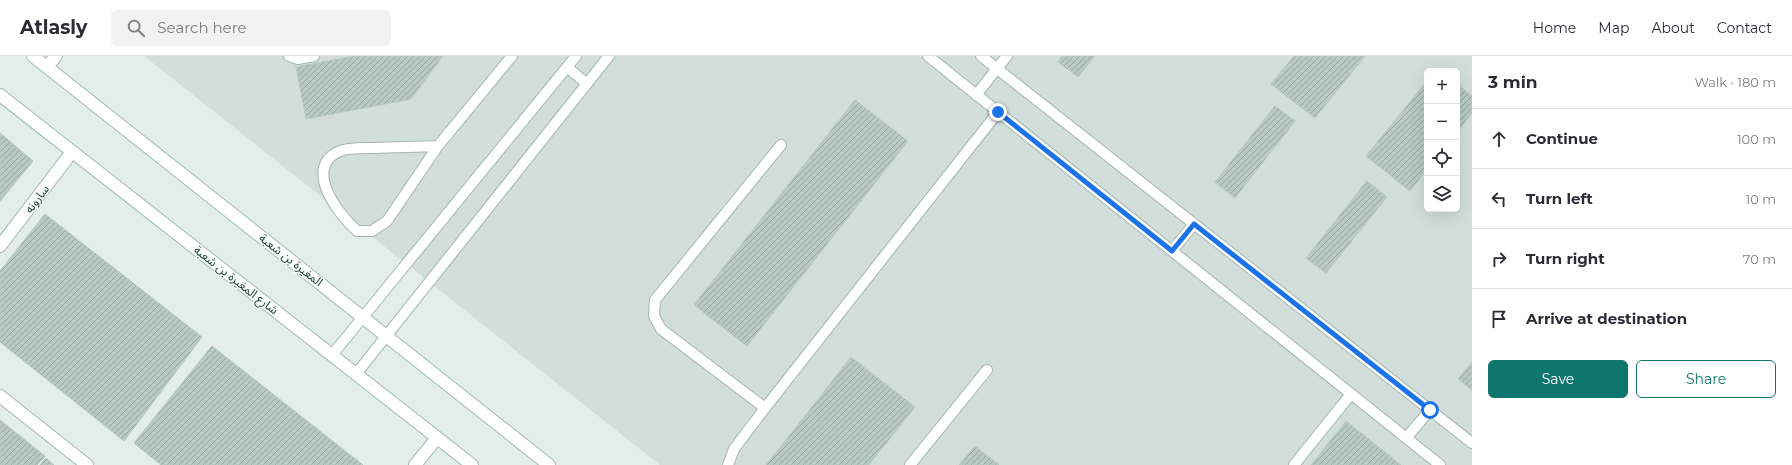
<!DOCTYPE html>
<html lang="en">
<head>
<meta charset="utf-8">
<style>
  body { margin:0; font-family:Montserrat,"Noto Sans Arabic",sans-serif; background:#f2f2f3; color:#2b2b33 }
  .controls { position:absolute; right:12px; top:12px; display:grid; overflow:hidden; border-radius:6px; box-shadow:0 4px 16px #0002 }
  .controls button { width:36px; height:36px; display:grid; place-items:center; padding:0; border:0; border-bottom:1px solid #e1e1e2; background:#fff; color:#2b2b33; font:20px sans-serif }
  .stop { position:absolute; width:12px; height:12px; margin:-9px; border:3px solid #1a73e8; border-radius:50%; background:#fff }
  .stop.end { background:#1a73e8; border-color:#fff; box-shadow:0 1px 4px #0008 }
  .list { margin:0; padding:0; list-style:none }
  h2 { display:flex; justify-content:space-between; align-items:center; height:52px; margin:0; padding:0 16px; font-size:17px }
  h2 small { font-size:13px; font-weight:400; color:#7c7c81 }
  .list li { display:grid; grid-template-columns:26px 1fr auto; gap:12px; align-items:center; box-sizing:border-box; height:60px; padding:0 16px; border-top:1px solid #e1e1e2 }
  .list b { display:block; font-size:15px; white-space:nowrap }
  .list em { font-size:13px; font-style:normal; color:#7c7c81 }
  .actions { display:flex; gap:8px; padding:12px 16px }
  .actions a { flex:1; padding:9px 0; border:1px solid #0f766e; border-radius:6px; text-align:center; font-size:14px; color:#0f766e }
  .actions .main { background:#0f766e; color:#fff }
  .icon { flex:none; width:22px; height:22px; fill:none; stroke:currentColor; stroke-width:2; stroke-linecap:round; stroke-linejoin:round }
  .map { position:relative; flex:none; width:1472px; height:409px; overflow:hidden }
  header { display:flex; align-items:center; gap:24px; box-sizing:border-box; height:56px; padding:0 20px; background:#fff; border-bottom:1px solid #e1e1e2 }
  header strong { font-size:19px }
  nav { display:flex; gap:22px; margin-inline-start:auto; font-size:14px }
  .search { width:280px; height:36px; background:#f2f2f3; display:flex; align-items:center; gap:10px; box-sizing:border-box; padding:0 14px; border-radius:6px; color:#7c7c81; font-size:15px }
  main { display:flex }
  aside { flex:1; background:#fff }
  .map>svg:first-child { display:block }
  .built { fill:#d1ded9; fill-rule:evenodd }
  .building { fill:url(#building-hatch); stroke:#b5c8c2 }
  .lines { fill:none; stroke-linecap:round; stroke-linejoin:round }
  .lane-casing { stroke:#a5b6b2; stroke-width:12 }
  .street-casing { stroke:#a5b6b2; stroke-width:14 }
  .secondary-casing { stroke:#a1bab4; stroke-width:14 }
  .lane { stroke:#fff; stroke-width:10 }
  .street { stroke:#fff; stroke-width:12 }
  .secondary { stroke:#fff; stroke-width:12 }
  .route { stroke:#1a73e8; stroke-width:5 }
  .labels { text-anchor:middle; stroke-width:3; stroke-linejoin:round; paint-order:stroke }
  .street-label { font-size:12px; fill:#22403b; stroke:#f4faf8 }
</style>
</head>
<body>
<header>
<strong>Atlasly</strong>
<div class="search"><svg class="icon" aria-label="search" viewBox="0 0 24 24"><circle cx="10" cy="10" r="6"/><path d="M15 15l6 6"/></svg>Search here</div>
<nav><a>Home</a><a>Map</a><a>About</a><a>Contact</a></nav>
</header>
<main>
<div class="map">
<svg width="1472" height="409" viewBox="0 0 1472 409">
  <defs>
    <pattern id="building-hatch" width="6" height="6" patternUnits="userSpaceOnUse"><rect width="6" height="6" fill="#b8c9c3"/><path d="M-1 1l2-2M0 6l6-6M5 7l2-2" fill="none" stroke="#95a5a0"/></pattern>
  </defs>
  <rect width="100%" height="100%" fill="#e3eeea"/>
  <!-- built -->
  <path class="built" d="M144 0H1472V409H660ZM1427 15H1457V153H1427Z"/>
  <!-- building -->
  <path class="building" d="M355 0H443L411 43 306 63 296 11Z
    M1062 0H1095L1078 21 1058 6Z
    M1294 0H1365L1315 62 1271 28Z
    M1427 25V113L1410 135 1366 100Z
    M1457 28 1472 40V57L1457 76Z
    M855 44 908 85 747 290 694 249Z
    M1275 50 1295 65 1235 142 1215 126Z
    M0 77 33 105 0 145Z
    M1367 125 1387 141 1326 217 1306 202Z
    M45 158 202 281 124 385 0 286V215Z
    M212 290 363 409H161L134 387Z
    M851 301 915 351 871 406 808 356Z
    M1472 306V334L1458 323Z
    M808 356 871 406 869 409H766Z
    M0 364 45 400 37 409H0Z
    M1346 365 1401 409H1311Z
    M975 390 999 409H959Z
    M46 402 54 409H40Z"/>
  <g class="lines">
    <!-- lane casing -->
    <g class="lane-casing">
      <path id="lane" d="M289 0 298 3 314 0
        M928 0 1440 409
        M981 0 1472 387
        M567 11 587 28
        M976 39 1007 0
        M438 90C417 91 395 91 374 92 364 92 349 91 340 95 302 111 338 158 357 175H372L387 165 438 90 512 0
        M1172 195 1194 168
        M332 299 576 0
        M356 318 609 0
        M765 352 661 273 654 260 655 244 781 89
        M1406 382 1430 354
        M728 409 734 393 765 352 998 56
        M910 409 987 314
        M1294 409 1351 338"/>
    </g>
    <!-- street casing -->
    <g class="street-casing">
      <path id="street" d="M0 190 72 96
        M0 340 87 409
        M415 409 437 382"/>
    </g>
    <!-- secondary casing -->
    <g class="secondary-casing">
      <path id="secondary" d="M33 0 549 409
        M47 11 56 0
        M0 39 472 409"/>
    </g>
    <!-- lane -->
    <use href="#lane" class="lane"/>
    <!-- street -->
    <use href="#street" class="street"/>
    <!-- secondary -->
    <use href="#secondary" class="secondary"/>
  </g>
  <g class="lines">
    <!-- route -->
    <path class="route" d="M998 56 1172 195 1194 168 1430 354"/>
  </g>
  <g class="labels">
    <!-- street labels -->
    <g class="street-label">
      <text transform="translate(37 143) rotate(-53)" y="4">سارونه</text>
      <text transform="translate(291 204) rotate(38)" y="4">المغيرة بن شعبة</text>
      <text transform="translate(236 224) rotate(38)" y="4">شارع المغيرة بن شعبة</text>
    </g>
  </g>
</svg>
<div class="controls">
<button>+</button>
<button>−</button>
<button><svg class="icon" aria-label="locate" viewBox="0 0 24 24"><circle cx="12" cy="12" r="6"/><path d="M12 2v4M12 18v4M2 12h4M18 12h4"/></svg></button>
<button><svg class="icon" aria-label="layers" viewBox="0 0 24 24"><path d="M12 4l9 5-9 5-9-5zM3 14l9 5 9-5"/></svg></button>
</div>
<div class="stop" style="left:1430px;top:354px"></div>
<div class="stop end" style="left:998px;top:56px"></div>
</div>
<aside>
<h2>3 min<small>Walk · 180 m</small></h2>
<ul class="list">
<li><svg class="icon" aria-label="ahead" viewBox="0 0 24 24"><path d="M12 20V5M6 11l6-6 6 6"/></svg><div><b>Continue</b></div><em>100 m</em></li>
<li><svg class="icon" aria-label="left" viewBox="0 0 24 24"><path d="M17 20v-9H6M10 6l-5 5 5 5"/></svg><div><b>Turn left</b></div><em>10 m</em></li>
<li><svg class="icon" aria-label="right" viewBox="0 0 24 24"><path d="M7 20v-9h11M14 6l5 5-5 5"/></svg><div><b>Turn right</b></div><em>70 m</em></li>
<li><svg class="icon" aria-label="arrive" viewBox="0 0 24 24"><path d="M6 21V4h12l-3 4 3 4H6"/></svg><div><b>Arrive at destination</b></div></li>
</ul>
<div class="actions"><a class="main">Save</a><a>Share</a></div>
</aside>
</main>
</body>
</html>
